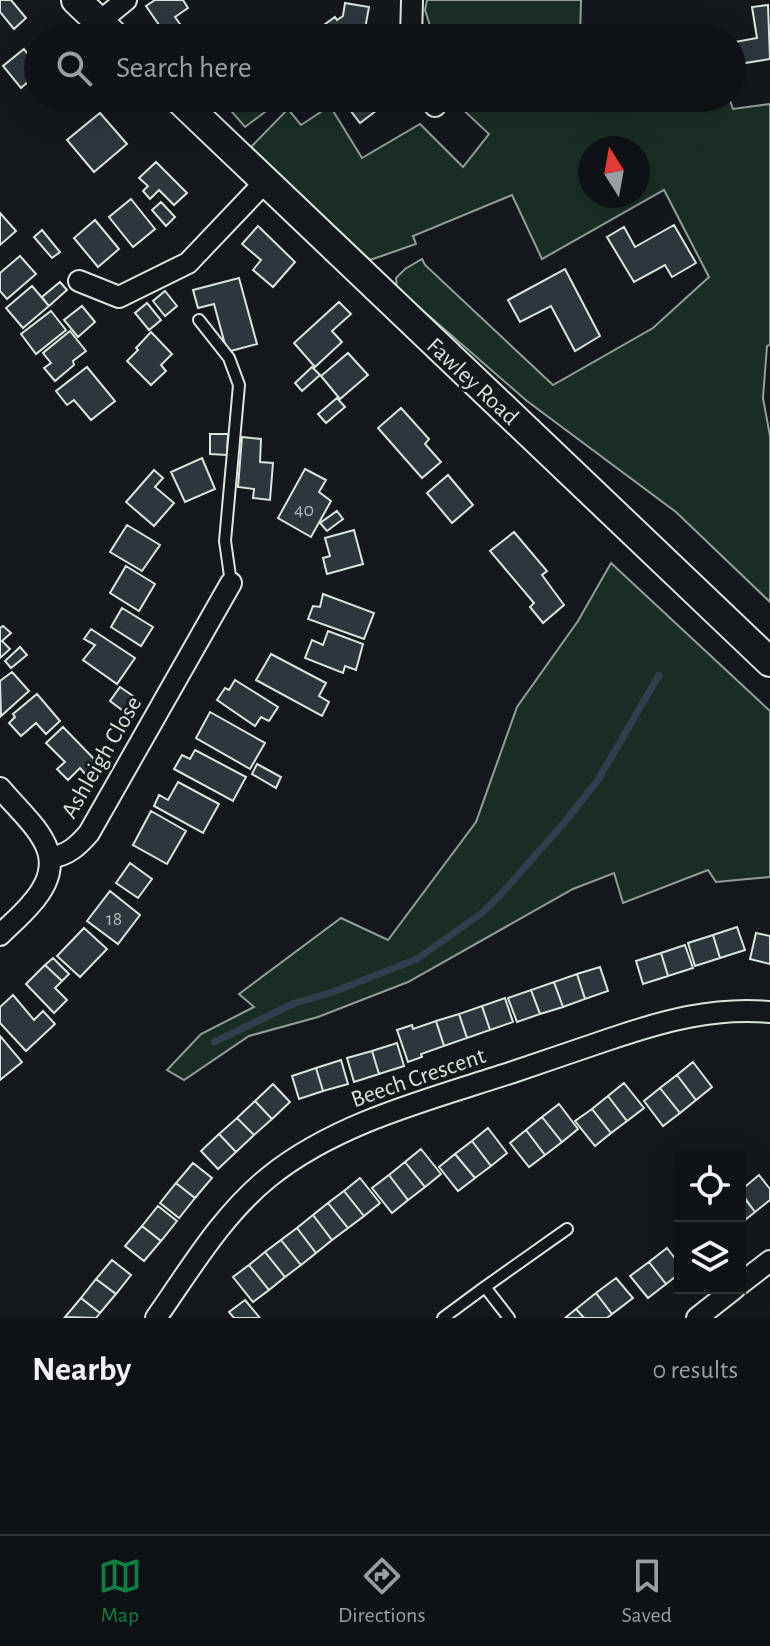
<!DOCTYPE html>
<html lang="en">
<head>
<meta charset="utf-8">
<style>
  body { margin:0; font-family:"Alegreya Sans",sans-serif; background:#1d2022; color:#f1f3f6 }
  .controls { position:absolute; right:24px; bottom:24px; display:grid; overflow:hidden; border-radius:0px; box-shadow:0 8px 32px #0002 }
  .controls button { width:72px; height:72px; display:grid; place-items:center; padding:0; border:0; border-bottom:2px solid #2f3234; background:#0f1215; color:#f1f3f6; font:40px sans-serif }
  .compass { position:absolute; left:578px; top:136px; width:72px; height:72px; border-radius:50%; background:#0f1215; box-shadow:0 8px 32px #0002; rotate:349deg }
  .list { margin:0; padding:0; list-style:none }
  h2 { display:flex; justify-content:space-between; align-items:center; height:104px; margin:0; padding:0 32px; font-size:34px }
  h2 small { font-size:26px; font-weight:400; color:#9b9ea0 }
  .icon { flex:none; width:44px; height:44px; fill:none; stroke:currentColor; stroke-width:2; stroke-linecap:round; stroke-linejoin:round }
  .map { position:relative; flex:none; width:770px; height:1318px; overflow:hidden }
  .search { position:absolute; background:#0f1215; box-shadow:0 8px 32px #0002; left:24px; right:24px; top:24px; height:88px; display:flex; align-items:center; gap:20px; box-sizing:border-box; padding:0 28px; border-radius:44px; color:#9b9ea0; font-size:30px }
  .sheet { height:216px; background:#0f1215 }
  nav { display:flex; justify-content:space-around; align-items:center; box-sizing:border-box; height:112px; border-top:2px solid #2f3234; background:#0f1215; font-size:22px; color:#9b9ea0 }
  nav a { display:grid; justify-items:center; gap:4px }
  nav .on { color:#0b8043 }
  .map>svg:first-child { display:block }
  .green { fill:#1a2d24; stroke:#939e99; stroke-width:2; fill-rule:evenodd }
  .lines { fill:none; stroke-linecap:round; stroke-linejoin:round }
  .stream { stroke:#2f3f4d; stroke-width:7 }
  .building { fill:#2c363c; stroke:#d8e6dc; stroke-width:2 }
  .lane-casing { stroke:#d8e6dc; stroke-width:14 }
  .street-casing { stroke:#d8e6dc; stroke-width:24 }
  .secondary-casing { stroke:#d8e6dc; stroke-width:32 }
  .lane { stroke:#14181c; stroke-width:10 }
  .street { stroke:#14181c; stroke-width:20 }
  .secondary { stroke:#14181c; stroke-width:28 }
  .labels { text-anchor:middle; stroke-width:6; stroke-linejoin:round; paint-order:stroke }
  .number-label { font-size:20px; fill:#adbab4 }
  .street-label { font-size:24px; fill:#d8e6dc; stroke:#14181c }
</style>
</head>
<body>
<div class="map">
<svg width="770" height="1318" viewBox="0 0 770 1318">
  <rect width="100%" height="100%" fill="#14181c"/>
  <!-- green -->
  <path class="green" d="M427 0H581L580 38H434L425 10Z
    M220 98H280L281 100 245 127Z
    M455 98H579V102L585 98H729L733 109 770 104V345L767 346 763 398 770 436V602L676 512 527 401 397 288 396 278 405 269 422 259 425 265 553 385 653 328 709 277 664 190 542 259 512 195 413 236 416 244 370 260 251 147 288 109 301 125 330 106 362 158 420 124 463 167 489 134 457 104ZM590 148H638V196H590Z
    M611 563 770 711V877L716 882 708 870 623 903 614 873 573 889 408 982 318 1017 249 1036 184 1080 167 1070 201 1034 254 1007 239 994 341 918 388 940 476 822 517 707 578 621Z"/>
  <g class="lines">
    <!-- stream -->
    <path class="stream" d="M214 1042 295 1003 333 992 417 959 482 913 503 892 563 824 598 780 659 675"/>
  </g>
  <!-- building -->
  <path class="building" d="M0 0H11L26 18 14 29 0 12Z
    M155 0H183L188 8 175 17 180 24 166 35 146 6Z
    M345 3 369 7 365 29 353 38H324L317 30 335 17 337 20 343 16Z
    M768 5 770 59 739 64 735 42 757 38 752 7Z
    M24 49 38 68V73L21 88 3 66Z
    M341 98H393L360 123Z
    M100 113 127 144 94 172 67 140Z
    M156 162 187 193 174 205 159 190 150 199 143 191 148 186 139 178Z
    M131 199 155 229 133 247 109 217Z
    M161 202 175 217 166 226 152 210Z
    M0 213 16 231 0 245Z
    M95 220 119 249 98 267 74 238Z
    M674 225 696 263 672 277 665 265 634 282 607 237 624 227 635 247Z
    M258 226 295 262 273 287 253 270 261 260 242 244Z
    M42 230 60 252 52 258 34 237Z
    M20 256 36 274 7 299 0 291V273Z
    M565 269 600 336 575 351 551 306 520 322 508 300Z
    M239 278 257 344 227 352 214 304 198 308 193 290Z
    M60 282 67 290 49 306 42 297Z
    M32 286 49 306 23 328 6 308Z
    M165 291 177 306 165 316 153 301Z
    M339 302 351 314 332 331 342 342 315 367 294 343Z
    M147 303 161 320 149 330 135 313Z
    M82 306 95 322 78 337 64 320Z
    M51 311 66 330 36 354 21 334Z
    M70 331 86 351 73 361 74 365 55 381 44 368 51 363 43 353Z
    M151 332 172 354 161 365 166 371 151 385 127 361 138 350 136 348Z
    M348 353 368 375 340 399 321 376Z
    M87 367 115 401 91 420 74 400 67 405 56 391Z
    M312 367 320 375 302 391 295 383Z
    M337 398 345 407 326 423 318 414Z
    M401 408 429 439 425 444 441 462 422 478 378 428Z
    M210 434H228L227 455 210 454Z
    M242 437 261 439 260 462 273 463 270 500 253 498 254 489 238 487Z
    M202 458 215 489 185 502 171 472Z
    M305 469 326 480 319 492 331 501 311 537 278 518Z
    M154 470 163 478 155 487 174 503 154 526 126 502Z
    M448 475 473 505 452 523 427 493Z
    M337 511 343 519 327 531 320 523Z
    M127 525 160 545 142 571 110 552Z
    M354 530 363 564 327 574 323 558 330 556 325 538Z
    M514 532 547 571 542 575 564 605 543 623 530 607 534 603 490 551Z
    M126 566 155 584 139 611 110 593Z
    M323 594 374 613 364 639 308 619 313 606 320 607Z
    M122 608 153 627 141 646 111 627Z
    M3 626 11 633 2 641 10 649 0 658V628Z
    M91 629 135 658 117 684 83 660 95 645 84 639Z
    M328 631 363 644 356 670 345 666 343 673 305 658 312 640 323 645Z
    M20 647 27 655 11 668 5 661Z
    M271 654 326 683 319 696 329 702 322 716 256 680Z
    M12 672 29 691 1 716 0 681Z
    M235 680 278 707 269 721 261 717 255 726 217 700 225 688 229 690Z
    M120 687 136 698 126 713 110 701Z
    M37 694 60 721 46 734 36 723 21 736 9 723 15 717 13 714Z
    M210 712 265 743 250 769 196 738Z
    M63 727 99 764 87 776 80 768 68 780 57 769 65 762 46 743Z
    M195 750 246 777 233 801 174 769 182 755 190 759Z
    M257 764 281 777 276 788 252 774Z
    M178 782 219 804 203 833 154 806 159 795 168 800Z
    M151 811 186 831 167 864 133 845Z
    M130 863 152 879 138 898 116 883Z
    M110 891 140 915 118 944 87 921Z
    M737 927 745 950 720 958 713 935Z
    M84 928 107 949 80 977 57 956Z
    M756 933 770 936V964L750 959Z
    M713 935 720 958 695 966 688 943Z
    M685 945 693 968 668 976 661 953Z
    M661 953 668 976 643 984 636 961Z
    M53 958 69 974 62 981 45 965Z
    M45 965 62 981 55 988 67 1000 54 1013 26 984Z
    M600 967 608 991 585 999 577 974Z
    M577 974 585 999 563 1007 554 982Z
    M554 982 563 1007 540 1014 531 990Z
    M531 990 540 1014 517 1022 508 998Z
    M13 995 34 1020 43 1011 55 1024 26 1051 0 1023V1007Z
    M505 998 513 1022 490 1030 482 1006Z
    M482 1006 490 1030 467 1038 459 1014Z
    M459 1014 467 1038 444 1046 436 1021Z
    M436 1021 444 1046 421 1054 422 1057 408 1062 397 1030 412 1025 413 1029Z
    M0 1036 22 1062 0 1080Z
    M397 1043 404 1066 379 1074 372 1051Z
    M372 1051 379 1074 354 1082 347 1058Z
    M341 1060 348 1084 323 1091 316 1068Z
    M693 1062 712 1087 696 1100 677 1075Z
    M316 1068 323 1091 299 1099 292 1076Z
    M677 1075 696 1100 680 1113 660 1088Z
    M624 1083 644 1108 627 1121 608 1096Z
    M273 1084 290 1102 272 1119 255 1101Z
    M660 1088 680 1113 663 1126 644 1101Z
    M608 1096 627 1121 611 1133 592 1109Z
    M255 1101 272 1119 254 1135 237 1118Z
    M559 1104 578 1129 562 1142 542 1117Z
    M592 1109 611 1133 595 1146 575 1121Z
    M542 1117 562 1142 545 1155 526 1130Z
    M237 1118 254 1135 236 1152 219 1134Z
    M488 1128 507 1153 491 1166 472 1141Z
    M526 1130 545 1155 529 1167 510 1143Z
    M219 1134 236 1152 218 1169 201 1151Z
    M472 1141 491 1166 475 1178 455 1154Z
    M421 1149 441 1174 425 1187 405 1162Z
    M455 1154 475 1178 458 1191 439 1167Z
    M405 1162 425 1187 408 1200 389 1175Z
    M193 1163 212 1178 195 1198 176 1183Z
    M389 1175 408 1200 392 1213 372 1188Z
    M759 1175 770 1189V1200L755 1212 740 1191Z
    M360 1178 380 1203 364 1216 344 1191Z
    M176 1183 195 1198 179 1218 160 1203Z
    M344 1191 364 1216 348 1228 328 1203Z
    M740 1193 755 1212 740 1224Z
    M328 1203 348 1228 332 1240 313 1215Z
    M158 1206 177 1221 161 1241 142 1226Z
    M313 1215 332 1240 316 1253 297 1228Z
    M142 1226 161 1241 144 1261 125 1246Z
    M297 1228 316 1253 301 1265 281 1240Z
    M281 1240 301 1265 285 1277 265 1252Z
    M667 1248 680 1265V1273L666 1284 649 1262Z
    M265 1252 285 1277 269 1290 249 1265Z
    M112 1260 131 1275 116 1294 96 1279Z
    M649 1262 666 1284 648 1298 630 1276Z
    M249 1265 269 1290 253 1302 233 1277Z
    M616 1278 633 1298 612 1314 596 1293Z
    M96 1279 116 1294 100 1313 81 1298Z
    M596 1293 612 1314 607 1318H584L576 1309Z
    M81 1298 100 1313 96 1318 65 1317Z
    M245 1300 260 1318H234L229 1312Z
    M576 1309 584 1318H565Z"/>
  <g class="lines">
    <!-- lane casing -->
    <g class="lane-casing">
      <path id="lane" d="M199 320 229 358 239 385 225 541 231 583
        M443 1318 485 1287
        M509 1318 485 1287 567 1229"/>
    </g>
    <!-- street casing -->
    <g class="street-casing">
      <path id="street" d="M99 22 126 0
        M411 38 412 0
        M432 98 435 106
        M79 281 119 297 188 263 265 182
        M0 788C33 827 75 855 31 904 22 915 10 925 0 935
        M50 858C68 855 78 846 89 833L231 583
        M740 1284 770 1261
        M156 1318C191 1268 222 1215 269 1177 337 1122 431 1099 513 1072 545 1061 578 1050 610 1039 663 1021 713 1007 770 1012
        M697 1318 735 1288"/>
    </g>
    <!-- secondary casing -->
    <g class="secondary-casing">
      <path id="secondary" d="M76 0 116 38
        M178 98 770 662"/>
    </g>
    <!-- lane -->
    <use href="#lane" class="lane"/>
    <!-- street -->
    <use href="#street" class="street"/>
    <!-- secondary -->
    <use href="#secondary" class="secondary"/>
  </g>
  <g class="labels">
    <!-- number labels -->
    <g class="number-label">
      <text x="304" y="516">40</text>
      <text x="114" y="925">18</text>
    </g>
    <!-- street labels -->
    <g class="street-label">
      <text transform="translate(473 381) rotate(43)" y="8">Fawley Road</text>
      <text transform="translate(101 757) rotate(-60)" y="8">Ashleigh Close</text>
      <text transform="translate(418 1077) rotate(-19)" y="8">Beech Crescent</text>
    </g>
  </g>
</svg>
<div class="controls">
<button><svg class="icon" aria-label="locate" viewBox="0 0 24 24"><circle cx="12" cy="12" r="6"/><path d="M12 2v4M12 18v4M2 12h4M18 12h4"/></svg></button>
<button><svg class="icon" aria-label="layers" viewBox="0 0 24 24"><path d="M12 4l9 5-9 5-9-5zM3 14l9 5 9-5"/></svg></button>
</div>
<svg class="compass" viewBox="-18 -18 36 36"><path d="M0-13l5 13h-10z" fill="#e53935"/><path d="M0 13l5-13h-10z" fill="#9b9ea0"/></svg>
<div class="search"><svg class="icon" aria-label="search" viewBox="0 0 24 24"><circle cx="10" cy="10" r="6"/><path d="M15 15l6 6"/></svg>Search here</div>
</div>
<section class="sheet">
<h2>Nearby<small>0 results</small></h2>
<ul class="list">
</ul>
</section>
<nav>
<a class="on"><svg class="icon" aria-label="map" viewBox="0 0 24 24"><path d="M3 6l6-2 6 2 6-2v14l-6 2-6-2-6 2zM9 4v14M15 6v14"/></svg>Map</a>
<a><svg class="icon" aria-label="directions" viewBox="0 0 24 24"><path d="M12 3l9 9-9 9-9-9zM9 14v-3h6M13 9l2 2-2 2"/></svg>Directions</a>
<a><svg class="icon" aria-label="saved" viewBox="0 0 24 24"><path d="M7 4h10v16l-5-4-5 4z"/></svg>Saved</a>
</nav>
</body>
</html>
